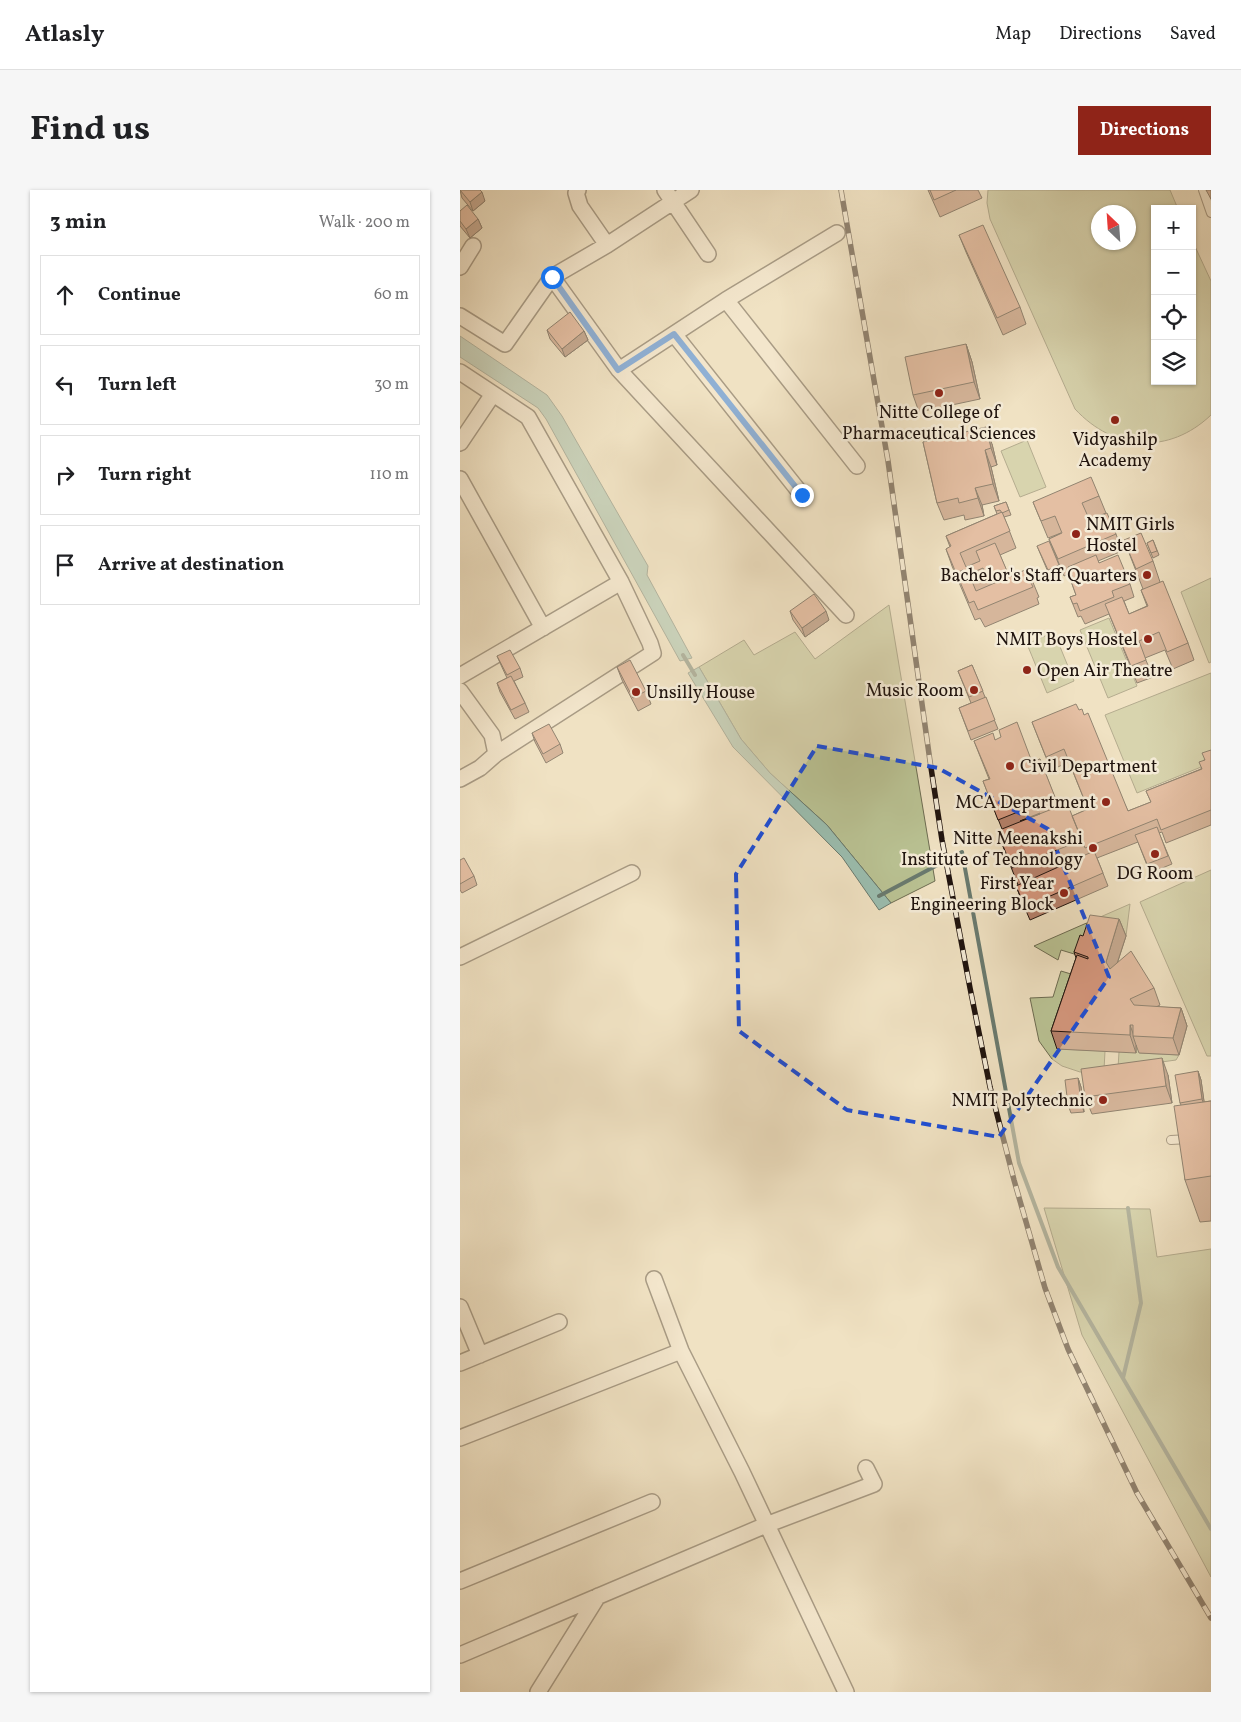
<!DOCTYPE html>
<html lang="en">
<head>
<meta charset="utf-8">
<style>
  body { margin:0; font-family:Vollkorn,serif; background:#f6f6f6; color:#202124 }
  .controls { position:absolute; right:15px; top:15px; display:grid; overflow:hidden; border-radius:0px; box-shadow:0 1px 4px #0004 }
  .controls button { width:45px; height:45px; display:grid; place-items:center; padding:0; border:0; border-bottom:1px solid #e0e0e0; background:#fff; color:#202124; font:25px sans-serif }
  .compass { position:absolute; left:631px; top:15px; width:45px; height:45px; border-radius:50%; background:#fff; box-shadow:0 1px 4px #0004; rotate:335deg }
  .stop { position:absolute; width:15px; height:15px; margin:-11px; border:4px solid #1a73e8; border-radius:50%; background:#fff }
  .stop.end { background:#1a73e8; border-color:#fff; box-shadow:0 1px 5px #0008 }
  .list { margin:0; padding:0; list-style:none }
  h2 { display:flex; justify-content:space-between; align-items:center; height:65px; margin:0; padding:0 20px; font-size:21px }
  h2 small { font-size:16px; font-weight:400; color:#757577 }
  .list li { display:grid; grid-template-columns:32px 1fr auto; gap:15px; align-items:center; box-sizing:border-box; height:80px; margin:0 10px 10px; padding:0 10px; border:1px solid #e0e0e0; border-radius:0px }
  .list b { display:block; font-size:19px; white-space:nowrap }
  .list em { font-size:16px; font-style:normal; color:#757577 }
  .icon { flex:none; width:28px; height:28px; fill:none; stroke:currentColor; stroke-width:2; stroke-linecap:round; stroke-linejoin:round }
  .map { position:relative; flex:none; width:751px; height:1502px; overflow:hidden; border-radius:0px }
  header { display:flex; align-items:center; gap:30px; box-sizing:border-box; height:70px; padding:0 25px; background:#fff; border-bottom:1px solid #e0e0e0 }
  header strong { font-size:24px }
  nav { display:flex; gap:28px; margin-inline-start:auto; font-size:18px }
  .intro { display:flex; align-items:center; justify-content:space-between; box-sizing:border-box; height:120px; padding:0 30px }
  h1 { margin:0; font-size:35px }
  .button { padding:12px 22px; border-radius:0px; background:#8f2418; color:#fff; font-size:18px; font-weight:700 }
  main { display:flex; gap:30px; padding:0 30px }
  aside { flex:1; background:#fff; border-radius:0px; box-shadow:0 1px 4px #0004 }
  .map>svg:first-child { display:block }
  .green { fill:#bac394; stroke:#6c6b51; fill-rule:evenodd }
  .water { fill:#9bbeb0; stroke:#697a6f }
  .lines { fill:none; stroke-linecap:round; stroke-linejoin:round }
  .stream { stroke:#697a6f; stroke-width:4 }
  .service-casing { stroke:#53473b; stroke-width:10 }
  .minor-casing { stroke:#53473b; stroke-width:18 }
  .service { stroke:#f5ecd8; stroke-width:8 }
  .minor { stroke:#f5ecd8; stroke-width:15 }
  .rail-casing { stroke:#1f130e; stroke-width:5.5 }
  .rail { stroke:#f5ecd8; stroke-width:4; stroke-dasharray:11; stroke-linecap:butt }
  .wall { fill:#b6816b; stroke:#1f130e }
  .shaded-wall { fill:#946957; stroke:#1f130e }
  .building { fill:#d4967c; stroke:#1f130e }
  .route { stroke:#1a73e8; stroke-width:6 }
  .marked { fill:none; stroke:#1d4ed8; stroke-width:4; stroke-dasharray:10 6; stroke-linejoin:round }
  .poi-dot { fill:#8f2418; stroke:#f5ecd8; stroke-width:2 }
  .labels { text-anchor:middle; stroke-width:5; stroke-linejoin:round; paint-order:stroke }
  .poi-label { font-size:18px; fill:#1f130e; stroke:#f5ecd8; text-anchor:end }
</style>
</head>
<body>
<header>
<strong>Atlasly</strong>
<nav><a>Map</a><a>Directions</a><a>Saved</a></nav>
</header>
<div class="intro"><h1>Find us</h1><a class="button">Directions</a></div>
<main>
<aside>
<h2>3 min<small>Walk · 200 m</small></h2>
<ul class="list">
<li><svg class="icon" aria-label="ahead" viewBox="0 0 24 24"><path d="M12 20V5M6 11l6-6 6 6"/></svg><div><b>Continue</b></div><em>60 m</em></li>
<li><svg class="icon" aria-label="left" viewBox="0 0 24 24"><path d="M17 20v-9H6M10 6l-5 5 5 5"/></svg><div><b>Turn left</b></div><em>30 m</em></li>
<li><svg class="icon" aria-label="right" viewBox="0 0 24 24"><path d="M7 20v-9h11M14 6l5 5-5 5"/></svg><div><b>Turn right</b></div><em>110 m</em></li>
<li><svg class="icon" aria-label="arrive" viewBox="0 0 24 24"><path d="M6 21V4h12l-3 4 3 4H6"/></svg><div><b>Arrive at destination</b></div></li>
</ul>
</aside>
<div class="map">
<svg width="751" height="1502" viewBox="0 0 751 1502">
  <rect width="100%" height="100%" fill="#f0e2c3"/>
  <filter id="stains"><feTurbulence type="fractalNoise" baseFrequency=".004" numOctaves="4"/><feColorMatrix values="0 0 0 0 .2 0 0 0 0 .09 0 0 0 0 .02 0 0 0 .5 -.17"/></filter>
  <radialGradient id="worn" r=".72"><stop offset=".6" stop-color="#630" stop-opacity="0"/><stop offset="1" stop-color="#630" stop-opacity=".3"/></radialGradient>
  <!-- green -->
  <path class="green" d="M528 0H710L718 19H695V191H732V50L751 91V225C709 265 654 261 615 219L530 29 527 13ZM638 22H668V52H638Z
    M567 250 586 297 560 307 541 261Z
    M751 388V472L749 473 721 402Z
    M429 415 475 691 431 713 367 635 310 583 281 549 239 477 284 450 294 465 335 442 355 469Z
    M649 428 677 496 648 508 620 440Z
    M594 442 614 491 587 503 567 454Z
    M751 483V573L677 603 645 525Z
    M751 680V866H747L680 712Z
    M670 714 666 746 637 742 624 767 601 760 598 770 574 756Z
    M601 781 621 787 598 859 645 861 644 880 620 882 602 876 592 869 579 851 570 808 593 807Z
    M677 852 680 863 719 865 716 870 658 878 659 862Z
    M584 1018 690 1019 697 1067 751 1059V1387L622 1145Z"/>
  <!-- water -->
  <path class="water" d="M0 146 87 205 102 226 188 376 187 385 232 468 220 471 86 229 78 218 0 167Z
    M239 477 281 549 310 583 367 635 431 713 419 720 382 667 273 557 228 483Z"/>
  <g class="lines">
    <!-- stream -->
    <path class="stream" d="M223 465 235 485
      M419 706 502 662 559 973 598 1077 751 1339
      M663 1188 681 1113 668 1018"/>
    <!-- service casing -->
    <g class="service-casing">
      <path id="service" d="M743 0 751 23
        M711 950 729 949"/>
    </g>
    <!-- minor casing -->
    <g class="minor-casing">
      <path id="minor" d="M118 0 116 3 120 16 147 55
        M205 0 248 64
        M0 77 13 56
        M92 87 159 180 386 425
        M266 110 397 276
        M0 126 45 154 92 87 147 55 231 0
        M214 144 342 305
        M159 180 266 110 377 43
        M0 182 68 227 161 392 190 453 193 463 36 564 20 578 0 589
        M0 253 33 204
        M0 289 83 438
        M0 486 161 392
        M0 501 32 545 36 564
        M0 767 172 683
        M194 1089 221 1161 282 1282 386 1502
        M0 1117 20 1165
        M0 1173 99 1132
        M0 1248 221 1161
        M0 1391 192 1312
        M0 1465 306 1335 414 1294 406 1278
        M78 1502 138 1406"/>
    </g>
    <!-- service -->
    <use href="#service" class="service"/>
    <!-- minor -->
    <use href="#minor" class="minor"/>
    <!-- rail casing -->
    <g class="rail-casing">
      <path id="rail" d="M381 0 428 271 470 571 482 650 510 798 530 897 554 990 585 1098 608 1159 677 1303 751 1428"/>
    </g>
    <!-- rail -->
    <use href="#rail" class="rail"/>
  </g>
  <!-- wall -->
  <path class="wall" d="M0 0 25 11 13 21 2 8Z
    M468 0H518L522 8 480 27Z
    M746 0H751V9Z
    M0 21 18 29 22 38 10 48 0 36Z
    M499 45 560 117 566 134 543 145 506 62Z
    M87 140 124 141 128 150 105 167 90 149Z
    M506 154 512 172 520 209 459 222 453 205Z
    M463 252 532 254 537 275 531 277 539 311 522 315 524 326 505 330 504 325 484 330 477 313Z
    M639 306 646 323 629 330 656 344 662 361 638 371 639 373 670 394 674 407 664 411 669 424 687 416 681 400 683 399 664 350 693 371 700 392 728 453 734 470 713 479 705 460 685 468 693 487 677 493 649 424 625 434 621 426 618 427 610 407 616 405 611 391 613 390 610 383 604 386 589 349 601 343 588 348 573 312Z
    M546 312 551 325 544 327 556 358 540 365 549 387 567 385 572 390 579 407 577 408 579 414 525 437 520 428 515 430 492 376 486 359 490 357 486 346 537 324 534 316Z
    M693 350 699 365 693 368 687 353Z
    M577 356 599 375 602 384 591 389Z
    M330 421 369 430 345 447 333 430Z
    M37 466 60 478 63 487 54 491 65 513 69 522 55 529 40 502 37 493 47 488 41 475Z
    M512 475 538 539 511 550 499 518 511 513 498 481Z
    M157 477 186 501 191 514 178 521 162 490Z
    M619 520 668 621 691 612 686 601 741 579 744 570 751 560V635L706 653 702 642 699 643 712 674 690 683 678 652 637 668 648 696 570 730 561 709 556 696 558 695 537 641 542 639 523 591 529 589 514 551 535 550 572 572 580 569 598 616 612 626 628 619 609 572 591 580 572 532Z
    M72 543 100 554 103 563 86 573 75 552Z
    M0 670 14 686 17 695 2 703 0 700Z
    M659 729 666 746 657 774 694 798 700 815 696 817 721 818 727 836 719 865 679 863 676 855V863L597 859 591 841 616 768 614 762 623 746Z
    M738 881 741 890 744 912 751 911V1031L740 1032 725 990 721 915 720 913Z
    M708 885 712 913 632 924 625 907Z
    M618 888 621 897 624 922 611 923 608 915Z"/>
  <!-- shaded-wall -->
  <path class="shaded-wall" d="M22 2 25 11 13 21 10 12Z
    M18 29 22 38 10 48 6 39Z
    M124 141 128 150 105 167 102 159Z
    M506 154 512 172 520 209 514 192Z
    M526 237 532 254 537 275 531 258Z
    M525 260 531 277 539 311 533 294Z
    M515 298 522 315 524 326 518 308Z
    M366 421 369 430 345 447 342 438Z
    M659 729 666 746 652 789 646 772Z
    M721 818 727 836 719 865 713 848Z
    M670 835 674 846H673L676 855V863L670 845Z
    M702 868 708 885 712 913 706 896Z
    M738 881 741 890 745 918 742 909Z
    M618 888 621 897 624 922 621 913Z"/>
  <!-- building -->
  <path class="building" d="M0 0H20L22 2 10 12Z
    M470 0H496L474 10Z
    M7 15 18 29 6 39 0 31V21Z
    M523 35 560 117 537 128 499 45Z
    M110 122 124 141 102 159 87 140Z
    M506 154 514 192 453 205 445 167Z
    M526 237 531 258 525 260 533 294 515 298 518 308 499 313 498 308 477 313 463 252Z
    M631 287 639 306 622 313 630 331 647 323 656 344 598 369 589 349 602 343 595 326 581 331 573 312Z
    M546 312 549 320 542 323 540 320 536 321 534 316Z
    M542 322 550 341 500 363 506 377 520 371 516 361 535 353 547 381 528 389 523 378 509 384 516 401 565 380 567 385 570 383 572 390 570 391 573 397 518 420 514 411 509 413 498 387 504 384 503 380 496 383 486 359 491 356 486 346Z
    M681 343 693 371 676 379 664 350Z
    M693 350 697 361 691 363 687 353Z
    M589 351 599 375 588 380 577 356Z
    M636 365 639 373 658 365 670 394 652 401 654 407 620 421 617 413 613 414 610 407 616 405 611 391 614 390 608 377Z
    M703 391 728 453 707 462 699 442 679 451 686 470 671 476 645 414 662 407 669 424 688 416 681 400Z
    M354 404 366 421 342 438 330 421Z
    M50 460 60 478 47 485 37 466Z
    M170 470 186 501 173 508 157 477Z
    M512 475 523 501 509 507 498 481Z
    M51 486 65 513 51 520 37 493Z
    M526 507 535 530 508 541 499 518Z
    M616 514 619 520 622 519 624 525 628 523 668 621 691 612 686 601 742 579 739 572 745 570 742 563 751 560V620L701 640 697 629 625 658 612 626 628 619 604 559 586 567 572 532Z
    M557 532 572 572 580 569 595 607 538 630 523 591 530 589 514 551 533 543 535 550 541 547 539 540Z
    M89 534 100 554 83 564 72 543Z
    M607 613 622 650 552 678 537 641Z
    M580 623V624L560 631Z
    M697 637 708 666 687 674 675 645Z
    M634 661 643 683 565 717 556 696Z
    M4 668 14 686 0 694V670Z
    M630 725 659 729 646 772 650 779 671 761 694 798 670 809 674 815 721 818 713 848 673 846V835H670V845L591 841 617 765 628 769V767L614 762 620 745 623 746Z
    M702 868 706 896 625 907 621 879Z
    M738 881 742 909 720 913 715 885Z
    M618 888 621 913 608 915 605 890Z
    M751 911V986L725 990 714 916Z"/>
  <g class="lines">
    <!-- route -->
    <path class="route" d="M92 87 158 180 214 144 342 305"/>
  </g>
  <!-- marked area -->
  <path d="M0 0H751V1502H0ZM357 556 478 578 588 639 649 787 539 947 387 920 279 841 276 684Z" fill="#f0e2c3" fill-opacity=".55" fill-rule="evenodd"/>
  <path class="marked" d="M357 556 478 578 588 639 649 787 539 947 387 920 279 841 276 684Z"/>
  <!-- markers -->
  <g class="poi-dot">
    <circle cx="479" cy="203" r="5"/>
    <circle cx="655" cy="230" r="5"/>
    <circle cx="616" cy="344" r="5"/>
    <circle cx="687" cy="385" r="5"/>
    <circle cx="688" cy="449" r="5"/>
    <circle cx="567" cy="480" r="5"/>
    <circle cx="514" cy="500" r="5"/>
    <circle cx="176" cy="502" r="5"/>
    <circle cx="550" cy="576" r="5"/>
    <circle cx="646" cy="612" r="5"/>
    <circle cx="633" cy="658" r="5"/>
    <circle cx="695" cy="664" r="5"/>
    <circle cx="604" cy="703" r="5"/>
    <circle cx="643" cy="910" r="5"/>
  </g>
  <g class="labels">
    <!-- poi labels -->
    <g class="poi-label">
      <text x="479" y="228" text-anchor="middle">Nitte College of<tspan x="479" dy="21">Pharmaceutical Sciences</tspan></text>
      <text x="655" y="255" text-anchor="middle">Vidyashilp<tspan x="655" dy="21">Academy</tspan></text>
      <text x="626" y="340" text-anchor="start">NMIT Girls<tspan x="626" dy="21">Hostel</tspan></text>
      <text x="677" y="391">Bachelor's Staff Quarters</text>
      <text x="678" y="455">NMIT Boys Hostel</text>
      <text x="577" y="486" text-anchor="start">Open Air Theatre</text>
      <text x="504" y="506">Music Room</text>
      <text x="186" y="508" text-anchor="start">Unsilly House</text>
      <text x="560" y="582" text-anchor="start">Civil Department</text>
      <text x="636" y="618">MCA Department</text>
      <text x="623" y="654">Nitte Meenakshi<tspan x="623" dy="21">Institute of Technology</tspan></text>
      <text x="695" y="689" text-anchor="middle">DG Room</text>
      <text x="594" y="699">First Year<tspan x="594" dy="21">Engineering Block</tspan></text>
      <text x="633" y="916">NMIT Polytechnic</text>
    </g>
  </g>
  <rect width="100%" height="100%" filter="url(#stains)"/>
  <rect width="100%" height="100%" fill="url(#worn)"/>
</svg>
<div class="controls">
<button>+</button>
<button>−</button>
<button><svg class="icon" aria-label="locate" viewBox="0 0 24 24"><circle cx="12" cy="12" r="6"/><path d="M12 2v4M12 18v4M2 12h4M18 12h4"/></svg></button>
<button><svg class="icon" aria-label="layers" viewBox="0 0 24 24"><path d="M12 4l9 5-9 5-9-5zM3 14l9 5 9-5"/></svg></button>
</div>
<svg class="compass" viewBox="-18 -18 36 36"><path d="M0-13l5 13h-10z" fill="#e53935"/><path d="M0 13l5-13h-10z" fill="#757577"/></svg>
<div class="stop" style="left:92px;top:87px"></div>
<div class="stop end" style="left:342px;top:305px"></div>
</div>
</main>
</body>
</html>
